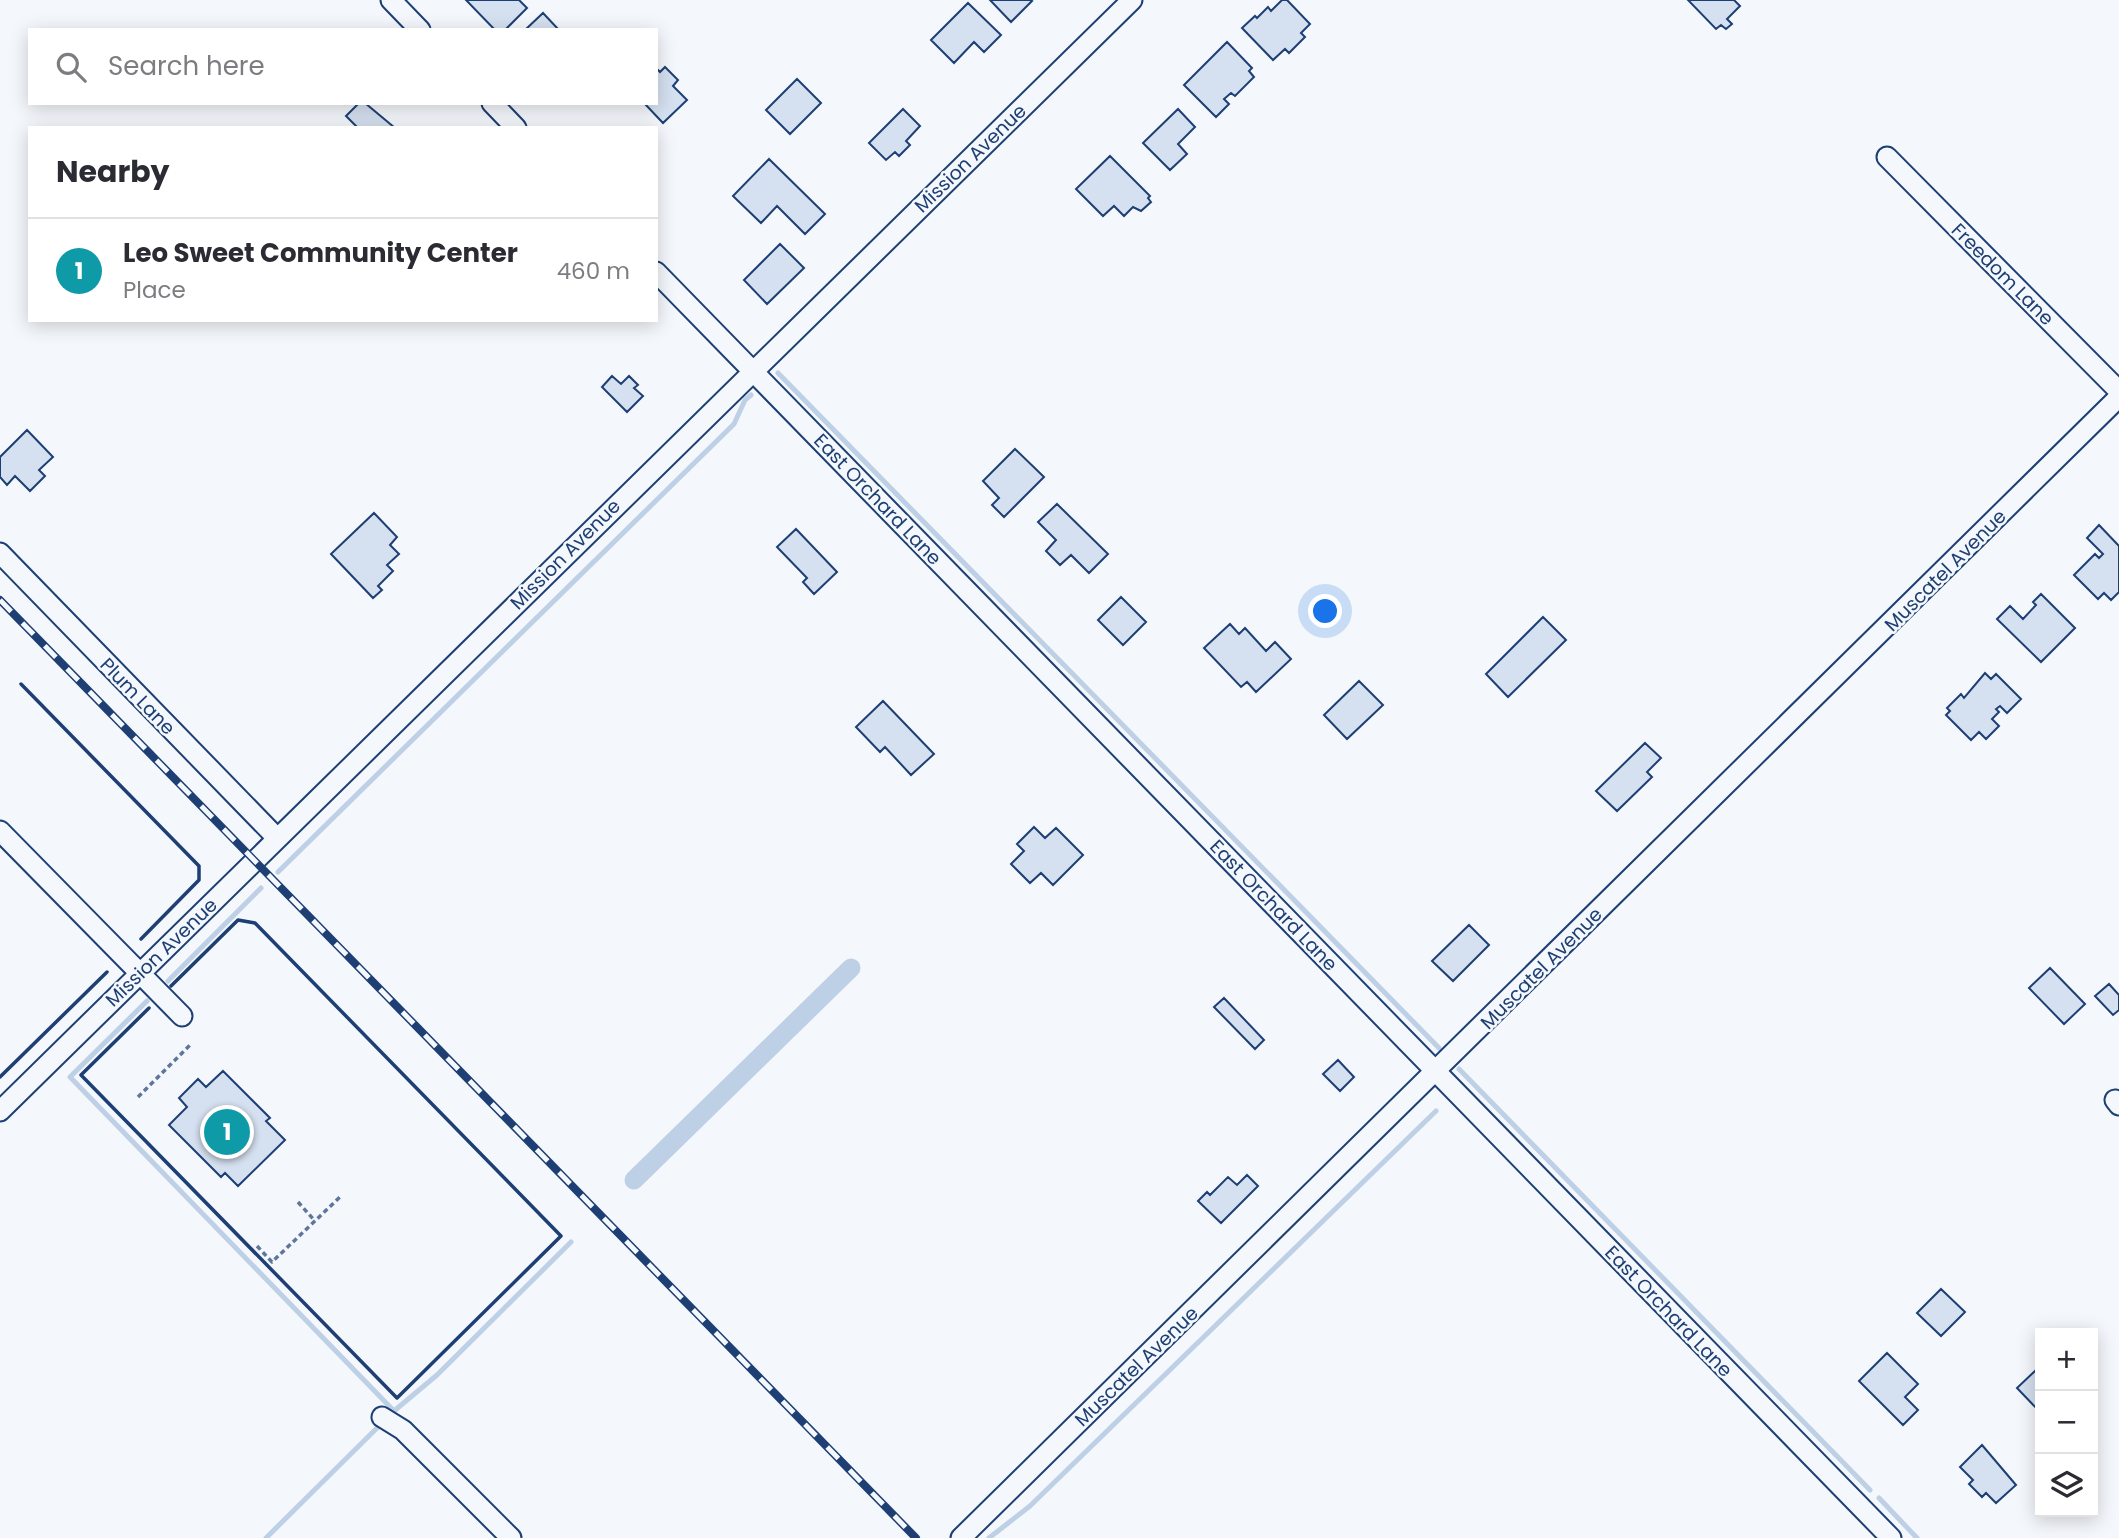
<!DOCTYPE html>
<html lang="en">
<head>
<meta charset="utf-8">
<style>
  body { margin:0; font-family:Poppins,sans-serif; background:#f7f7f7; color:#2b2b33 }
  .controls { position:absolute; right:21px; bottom:21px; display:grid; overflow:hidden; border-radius:0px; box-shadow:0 4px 18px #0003 }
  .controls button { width:63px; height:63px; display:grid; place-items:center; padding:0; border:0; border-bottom:2px solid #e1e1e2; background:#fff; color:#2b2b33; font:35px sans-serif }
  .you { position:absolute; left:1326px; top:612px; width:24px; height:24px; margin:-18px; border:5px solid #fff; border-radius:50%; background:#1a73e8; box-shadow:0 0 0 10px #1a73e833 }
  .badge { display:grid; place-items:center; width:46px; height:46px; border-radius:50%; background:#c62828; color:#fff; font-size:23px; font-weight:700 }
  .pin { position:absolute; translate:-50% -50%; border:4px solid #fff; box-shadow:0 2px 7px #0006 }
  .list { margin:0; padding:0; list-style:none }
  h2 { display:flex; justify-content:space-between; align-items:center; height:91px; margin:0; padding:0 28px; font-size:30px }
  h2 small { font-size:23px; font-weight:400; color:#7c7c81 }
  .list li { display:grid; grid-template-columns:46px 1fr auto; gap:21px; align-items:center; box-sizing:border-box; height:105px; padding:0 28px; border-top:2px solid #e1e1e2 }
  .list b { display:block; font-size:26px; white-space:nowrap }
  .list p { margin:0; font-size:23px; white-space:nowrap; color:#7c7c81 }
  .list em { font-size:23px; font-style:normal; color:#7c7c81 }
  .icon { flex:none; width:38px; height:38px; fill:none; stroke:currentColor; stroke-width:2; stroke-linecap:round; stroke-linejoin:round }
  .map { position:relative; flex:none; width:2119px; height:1538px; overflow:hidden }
  .search { position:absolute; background:#fff; box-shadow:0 4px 18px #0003; left:28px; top:28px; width:630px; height:77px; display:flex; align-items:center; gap:18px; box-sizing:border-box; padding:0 24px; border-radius:0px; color:#7c7c81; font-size:26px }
  .panel { position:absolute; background:#fff; box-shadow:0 4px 18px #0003; left:28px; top:126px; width:630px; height:196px; border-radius:0px }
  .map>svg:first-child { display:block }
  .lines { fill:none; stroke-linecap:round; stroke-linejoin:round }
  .stream { stroke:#bed0e5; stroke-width:5 }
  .canal { stroke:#bed0e5; stroke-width:19 }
  .building { fill:#d5e0f0; stroke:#1d3f73; stroke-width:2 }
  .minor-casing { stroke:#1d3f73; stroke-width:23 }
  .path { stroke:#5e769c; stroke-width:3.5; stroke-dasharray:5 3.5; stroke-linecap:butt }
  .minor { stroke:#f4f7fb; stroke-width:19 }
  .rail-casing { stroke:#1d3f73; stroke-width:8 }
  .rail { stroke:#f4f7fb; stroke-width:5; stroke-dasharray:16; stroke-linecap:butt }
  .wall { stroke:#1d3f73; stroke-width:3.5 }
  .labels { text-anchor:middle; stroke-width:5; stroke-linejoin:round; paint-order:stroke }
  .street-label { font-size:19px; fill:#1d3f73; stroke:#f4f7fb }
</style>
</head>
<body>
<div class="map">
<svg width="2119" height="1538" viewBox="0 0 2119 1538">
  <rect width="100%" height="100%" fill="#f4f7fb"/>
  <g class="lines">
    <!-- stream -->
    <path class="stream" d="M778 373 1439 1048
      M278 872 734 424 745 400 751 395
      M168 981 261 888
      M147 1001 70 1077 394 1411 437 1375 571 1242
      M1459 1069 1870 1490
      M1879 1498 1917 1538
      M266 1538 382 1423
      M989 1538 1030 1506 1436 1111"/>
    <!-- canal -->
    <path class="canal" d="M634 1180 851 968"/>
  </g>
  <!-- building -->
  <path class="building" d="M466 0H519L527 8 505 30H495Z
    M990 0H1030L1032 1 1011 22Z
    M1282 0H1287L1310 24 1301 33 1305 37 1289 53 1285 49 1273 60 1242 28 1255 16 1257 18 1268 7 1271 11Z
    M1688 0H1734L1740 6 1727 19 1732 24 1726 29 1721 25 1716 29Z
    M968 3 1001 35 984 52 974 42 954 63 931 40Z
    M543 13 559 30H525Z
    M1227 42 1252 68 1249 71 1254 77 1235 96 1231 93 1224 99 1229 104 1216 117 1184 85Z
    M665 67 678 80 673 86 687 100 663 123 644 103H656V68L660 72Z
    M797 79 821 103 790 134 766 110Z
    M359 103H365L395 128H358L346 116Z
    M903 109 920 126 906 141 910 145 899 156 895 152 886 160 869 143Z
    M1178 109 1195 127 1178 144 1187 154 1170 170 1143 143Z
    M1110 156 1150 196 1148 198 1151 202 1141 211 1133 207 1124 216 1114 206 1103 216 1076 189Z
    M769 159 825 214 805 234 777 206 761 223 733 196Z
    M780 244 804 268 767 304 744 280Z
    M612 376 621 384 629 376 638 385 634 388 643 396 627 412 602 387Z
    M27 430 53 457 39 470 45 476 30 491 15 476 7 485 0 477V457Z
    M1015 449 1044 477 1004 517 992 505 999 498 983 481Z
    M1057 504 1108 554 1089 573 1071 555 1060 565 1046 551 1056 540 1038 522Z
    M374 513 397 537 390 545 399 554 387 565 393 571 378 586 382 590 373 598 331 554Z
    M2099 525 2119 546V592L2111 600 2104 593 2098 599 2074 575 2095 554 2099 558 2103 554 2087 538Z
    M796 529 837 572 814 594 803 582 807 578 777 547Z
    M2041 594 2075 628 2041 662 1997 619 2010 606 2023 619 2036 605 2033 602Z
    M1121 597 1146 622 1123 645 1098 620Z
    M1543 617 1566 640 1508 697 1486 674Z
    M1230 624 1239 634 1245 628 1266 651 1275 642 1291 659 1256 692 1247 682 1241 687 1204 648Z
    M1985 673 1991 679 1996 674 2021 699 2007 713 2000 706 1996 709 1999 712 1992 719 1999 726 1986 739 1979 732 1971 740 1946 715 1950 711 1947 708 1961 694 1964 698Z
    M1359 681 1383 705 1347 739 1324 715Z
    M883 701 934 754 911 775 885 747 880 752 856 727Z
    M1645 743 1661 758 1647 772 1652 777 1617 811 1596 791Z
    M1034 827 1045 838 1056 828 1083 855 1053 885 1041 873 1030 883 1011 864 1024 851 1017 844Z
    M1469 925 1489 945 1453 981 1432 961Z
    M2050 968 2085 1004 2064 1024 2029 988Z
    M2109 984 2119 995V1010L2113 1015 2095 996Z
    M1224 998 1264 1040 1255 1049 1214 1007Z
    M1338 1060 1354 1077 1340 1091 1323 1074Z
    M223 1071 270 1118 266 1121 285 1140 238 1186 225 1173 221 1177 169 1125 187 1107 179 1098 198 1079 206 1087Z
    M1247 1175 1258 1186 1221 1223 1198 1201 1207 1192 1210 1195 1228 1177 1237 1185Z
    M1941 1289 1965 1312 1941 1336 1917 1313Z
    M1887 1353 1918 1384 1905 1397 1918 1410 1903 1425 1859 1381Z
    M2035 1371 2040 1376V1412L2017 1388Z
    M1982 1445 2016 1485 1996 1503 1986 1493 1982 1497 1969 1484 1973 1480 1960 1467Z"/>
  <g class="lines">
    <!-- minor casing -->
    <g class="minor-casing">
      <path id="minor" d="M391 0 420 30
        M492 103 516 128
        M1887 157 2119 391
        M656 272 1891 1538
        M0 553 277 838
        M0 831 182 1016
        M2115 1100 2119 1105
        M0 1111 1132 0
        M382 1417 403 1430 511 1538
        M961 1538 2119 397"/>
    </g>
    <!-- path -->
    <path class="path" d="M138 1097 191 1044
      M298 1202 315 1221
      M257 1246 272 1262 340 1197"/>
    <!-- minor -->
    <use href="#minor" class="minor"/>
    <!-- rail casing -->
    <g class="rail-casing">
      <path id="rail" d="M0 600 916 1538"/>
    </g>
    <!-- rail -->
    <use href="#rail" class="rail"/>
    <!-- wall -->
    <path class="wall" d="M21 684 199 866V880L141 939
      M149 1008 81 1075 397 1398 561 1236 255 923 238 920 171 986
      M0 1077 107 972"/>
  </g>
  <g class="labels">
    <!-- street labels -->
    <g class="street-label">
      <text transform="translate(970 158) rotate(-44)" y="7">Mission Avenue</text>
      <text transform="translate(2003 274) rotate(45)" y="7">Freedom Lane</text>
      <text transform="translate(878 499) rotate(46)" y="7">East Orchard Lane</text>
      <text transform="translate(565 554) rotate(-45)" y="7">Mission Avenue</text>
      <text transform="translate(1945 570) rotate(-45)" y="7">Muscatel Avenue</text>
      <text transform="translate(138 696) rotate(46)" y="7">Plum Lane</text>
      <text transform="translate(1274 905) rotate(46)" y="7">East Orchard Lane</text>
      <text transform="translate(161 952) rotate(-44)" y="7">Mission Avenue</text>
      <text transform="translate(1541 968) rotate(-45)" y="7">Muscatel Avenue</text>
      <text transform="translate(1669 1311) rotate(46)" y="7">East Orchard Lane</text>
      <text transform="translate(1136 1366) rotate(-44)" y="7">Muscatel Avenue</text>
    </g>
  </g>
</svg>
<div class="controls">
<button>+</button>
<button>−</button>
<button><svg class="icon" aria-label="layers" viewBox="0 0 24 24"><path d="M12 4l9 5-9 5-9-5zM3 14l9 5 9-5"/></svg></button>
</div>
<div class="you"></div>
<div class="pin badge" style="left:227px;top:1132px;background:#0f9aa8">1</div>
<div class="search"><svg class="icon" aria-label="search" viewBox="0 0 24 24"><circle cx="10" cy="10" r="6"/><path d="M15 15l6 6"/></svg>Search here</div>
<section class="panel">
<h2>Nearby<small></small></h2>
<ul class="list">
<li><span class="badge" style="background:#0f9aa8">1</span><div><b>Leo Sweet Community Center</b><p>Place</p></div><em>460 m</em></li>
</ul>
</section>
</div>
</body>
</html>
